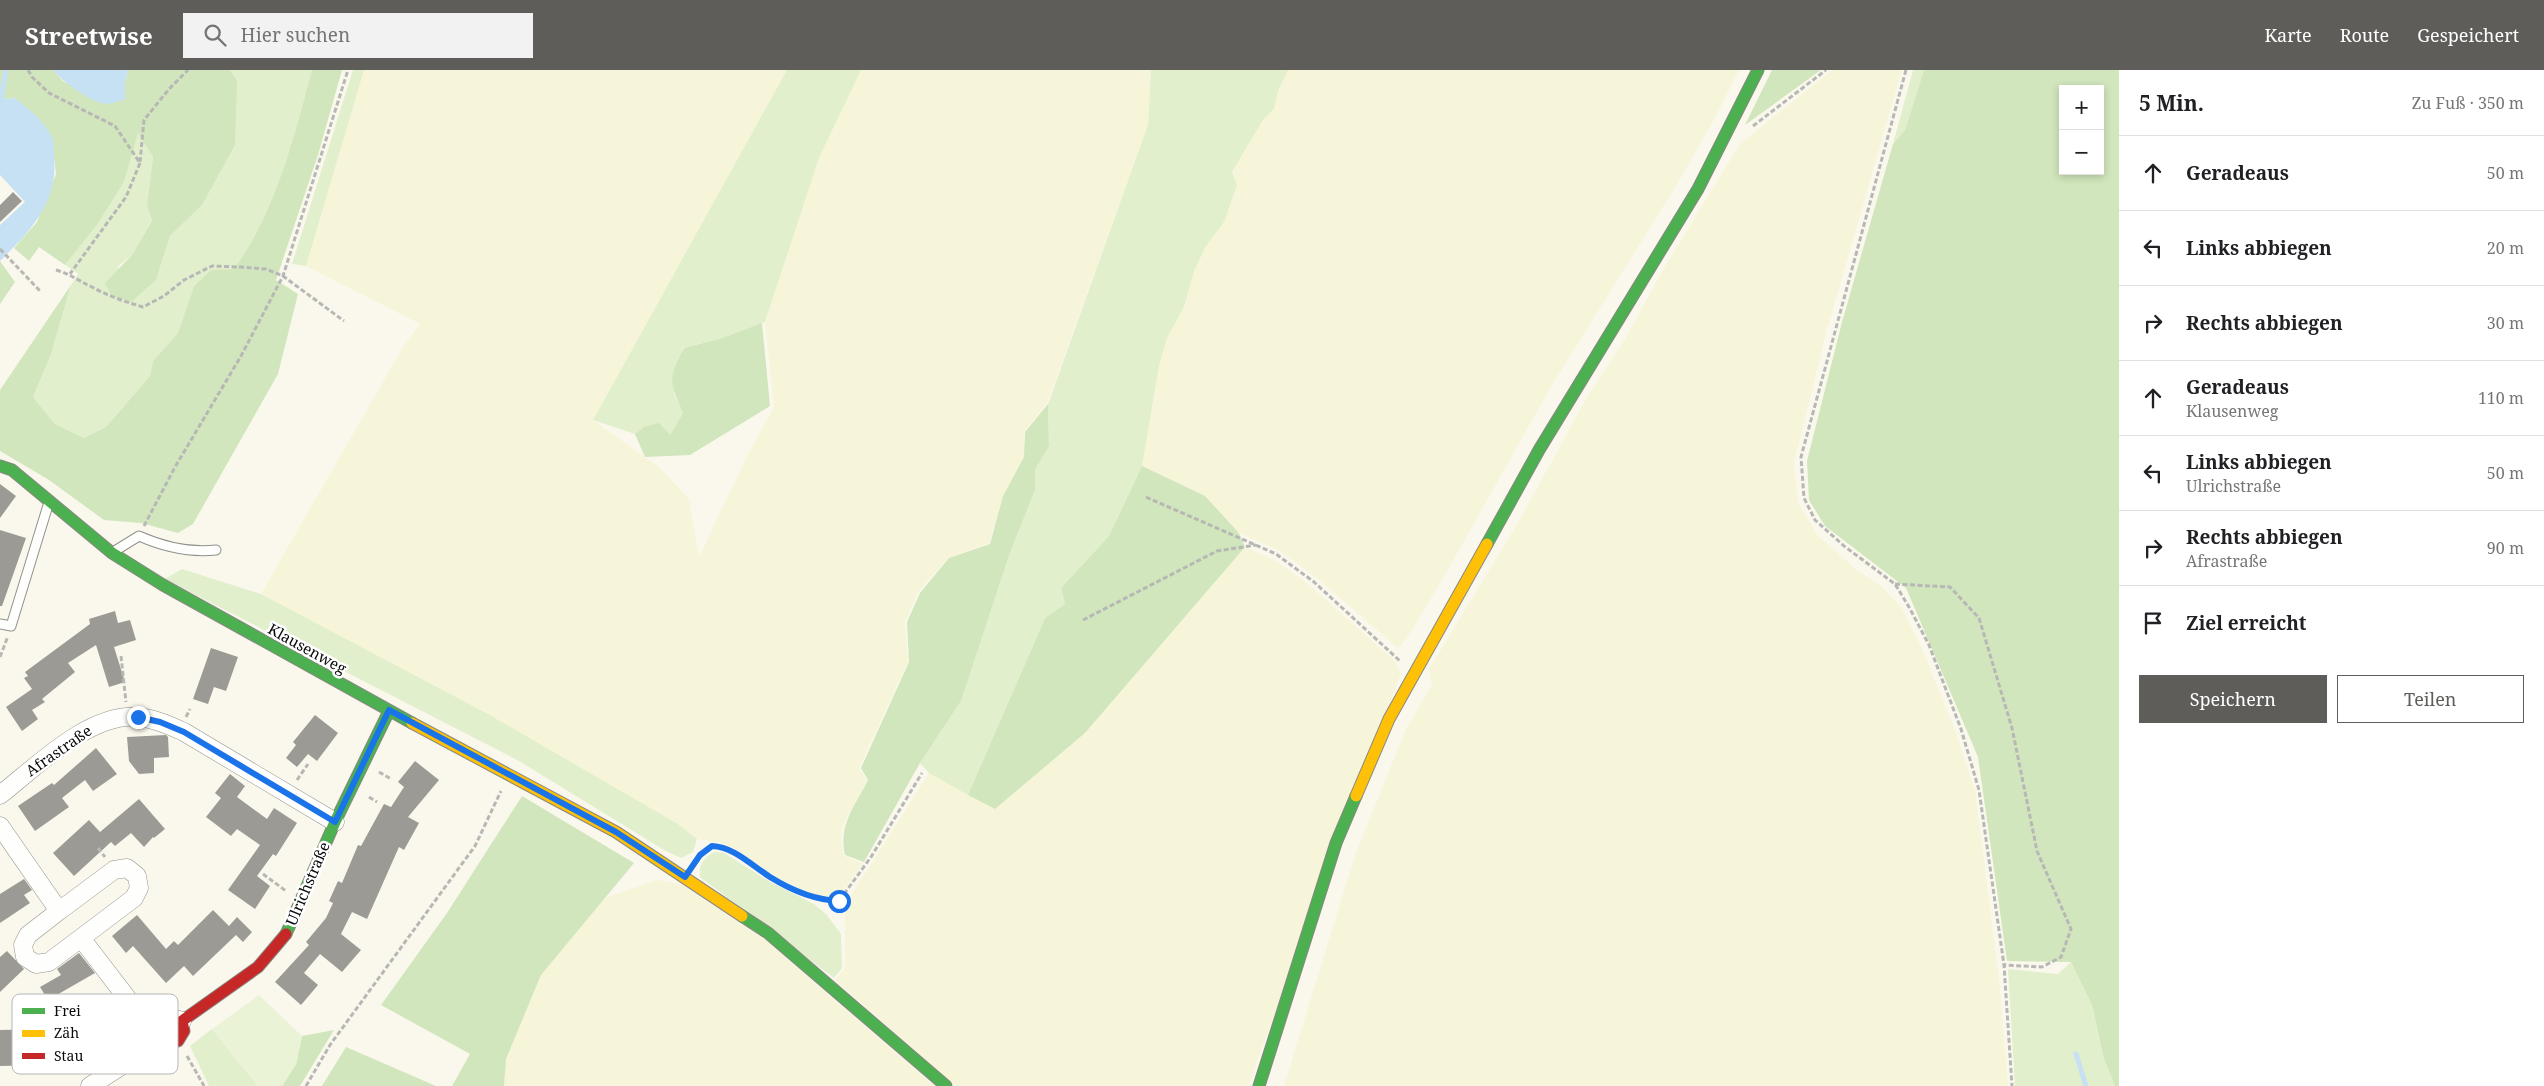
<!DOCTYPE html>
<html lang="de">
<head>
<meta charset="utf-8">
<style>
  body { margin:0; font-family:"Noto Serif",serif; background:#f2f2f2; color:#202124 }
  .controls { position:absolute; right:15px; top:15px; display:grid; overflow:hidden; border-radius:0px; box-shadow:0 2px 8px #0003 }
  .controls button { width:45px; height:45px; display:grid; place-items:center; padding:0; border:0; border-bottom:1px solid #e0e0e0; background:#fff; color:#202124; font:25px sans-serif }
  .stop { position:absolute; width:15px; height:15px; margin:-11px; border:4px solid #1a73e8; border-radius:50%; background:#fff }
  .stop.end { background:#1a73e8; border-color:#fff; box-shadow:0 1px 5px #0008 }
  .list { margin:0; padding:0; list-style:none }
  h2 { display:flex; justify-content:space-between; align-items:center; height:65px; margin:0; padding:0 20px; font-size:21px }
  h2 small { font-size:16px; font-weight:400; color:#757577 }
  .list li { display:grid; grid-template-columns:32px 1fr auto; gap:15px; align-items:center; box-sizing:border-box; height:75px; padding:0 20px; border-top:1px solid #e0e0e0 }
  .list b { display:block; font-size:19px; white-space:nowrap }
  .list p { margin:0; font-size:16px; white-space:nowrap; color:#757577 }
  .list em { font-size:16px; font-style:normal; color:#757577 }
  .actions { display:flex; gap:10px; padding:15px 20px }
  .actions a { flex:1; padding:11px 0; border:1px solid #5e5d59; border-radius:0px; text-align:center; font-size:18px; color:#5e5d59 }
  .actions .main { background:#5e5d59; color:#fff }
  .icon { flex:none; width:28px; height:28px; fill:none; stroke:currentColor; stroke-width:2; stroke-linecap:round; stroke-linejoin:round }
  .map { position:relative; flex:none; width:2119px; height:1016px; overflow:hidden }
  header { display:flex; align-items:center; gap:30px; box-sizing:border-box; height:70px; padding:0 25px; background:#5e5d59; color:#fff }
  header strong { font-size:24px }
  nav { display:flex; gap:28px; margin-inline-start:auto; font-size:18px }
  .search { width:350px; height:45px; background:#f2f2f2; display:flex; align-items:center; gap:12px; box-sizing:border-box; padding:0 18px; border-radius:0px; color:#757577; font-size:19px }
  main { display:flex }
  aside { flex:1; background:#fff }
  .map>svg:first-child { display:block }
  .farmland { fill:#f6f5d9 }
  .green { fill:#e1efcd }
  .forest { fill:#d1e6bc; fill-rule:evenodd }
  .pitch { fill:#ebf3d7 }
  .water { fill:#c5e1f3 }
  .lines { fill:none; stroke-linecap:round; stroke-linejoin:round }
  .stream { stroke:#c5e1f3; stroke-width:5 }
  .building { fill:#9c9a94 }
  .lane-casing { stroke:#92918c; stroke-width:11 }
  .street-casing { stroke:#92918c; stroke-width:19 }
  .fast-casing { stroke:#898883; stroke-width:13 }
  .slow-casing { stroke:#898883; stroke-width:13 }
  .jam-casing { stroke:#898883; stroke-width:13 }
  .path { stroke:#b7b7b5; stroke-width:3; stroke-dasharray:5 2.5; stroke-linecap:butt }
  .lane { stroke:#fefefc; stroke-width:9 }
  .street { stroke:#fefefc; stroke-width:18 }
  .fast { stroke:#4caf50; stroke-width:11 }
  .slow { stroke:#ffc107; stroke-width:11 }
  .jam { stroke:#c62828; stroke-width:11 }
  .route { stroke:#1a73e8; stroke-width:6 }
  .labels { text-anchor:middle; stroke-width:5; stroke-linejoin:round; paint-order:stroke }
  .street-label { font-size:15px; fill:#0a0a0a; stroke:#fff }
  .key { fill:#fff; stroke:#b6b6b6; stroke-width:1 }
  .key-label { font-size:14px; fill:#0a0a0a }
</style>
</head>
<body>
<header>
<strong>Streetwise</strong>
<div class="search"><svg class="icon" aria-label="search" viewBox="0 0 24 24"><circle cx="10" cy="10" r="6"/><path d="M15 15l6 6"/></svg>Hier suchen</div>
<nav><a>Karte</a><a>Route</a><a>Gespeichert</a></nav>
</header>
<main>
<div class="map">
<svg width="2119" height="1016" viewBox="0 0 2119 1016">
  <rect width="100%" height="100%" fill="#faf8ed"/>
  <!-- farmland -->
  <path class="farmland" d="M364 0H787L593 350 660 398 689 429 699 487 746 388 774 337 765 252 819 88 861 0H1151L1148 55 1047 333 1024 362V387L1003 426 989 473 948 488 918 522 905 552 908 592 859 698 867 710 843 755 841 770 844 786 863 794 837 829 816 827 770 804 737 780 722 773 697 769 678 754 488 644 261 524 403 277 420 254 306 196Z
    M1288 0H1739L1714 50 1679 111 1549 320 1449 498 1407 568 1398 578 1317 508 1278 480 1239 463 1205 426 1142 396 1159 296 1167 268 1184 237 1194 201 1206 176 1224 152 1237 115 1232 102 1263 50 1274 39 1278 21Z
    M1832 0H1902L1828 256 1794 393 1798 433 1818 466 1857 500 1881 516 1902 538 1921 576 1955 660 1975 720 1999 908 2008 1016H1284L1355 785 1406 659 1432 615 1429 599 1519 451 1586 329 1625 269 1664 198 1740 74Z
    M1245 477 1275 490 1309 515 1393 589 1401 603 1248 1016H956L835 910 845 898V835L929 703 995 739 1085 663Z
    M657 810 681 814 766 871 934 1016H504L506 989 541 905 605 828Z"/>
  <!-- green -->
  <path class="green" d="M230 0H312C294 67 275 144 234 200H211L194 216 178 263 153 291 150 306 106 357 84 368 55 354 33 327 51 284 71 215 78 204 65 195 97 155 124 112 138 62 153 87 147 135 152 149 132 185 117 197 156 210 170 166 202 135 237 10Z
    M353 0H364L306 196 292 194Z
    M787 0H861L819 88 765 252 722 268 683 278 674 324 683 343 670 365 644 357 635 364 593 350Z
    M1151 0H1288L1278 21 1274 39 1263 50 1232 102 1237 115 1224 152 1206 176 1194 201 1184 237 1167 268 1159 296 1142 396 1109 466 1061 518 1065 534 1045 548 968 725 929 703 920 693 961 631 1010 483 1035 420V400L1049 376 1048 334 1148 55Z
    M1913 0H1924L1905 60 1893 74Z
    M182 499 261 524 488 644 678 754 697 769 693 782 681 788 664 780 519 691 165 509Z
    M714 782 724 783 770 812 814 834 826 844 841 864 842 898 834 908 700 807C699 794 703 789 714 782Z
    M2071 892 2092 935 2104 989 2115 1016H2015L2008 899 2058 904Z
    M212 959 258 1016H209L190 976Z"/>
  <!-- forest -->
  <path class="forest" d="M0 0H53L63 11 106 34 125 29V12L128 0H230L237 10 235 75 202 135 170 166 156 210 131 232 111 225 105 213 132 185 152 150 147 135 153 87 138 63 124 112 97 155 65 195 39 177 29 191 14 178 37 152 56 104 52 68 35 45 15 28 0 29Z
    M312 0H342L318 85 276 210 298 224 278 304 193 454 178 463 141 453 104 450 49 410 0 381V320L71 215 51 284 33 327 55 354 84 368 106 357 150 306 153 291 178 263 194 216 211 200 234 199C275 144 294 67 312 0Z
    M1772 0H1821L1745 55Z
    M1924 0H2119V1016H2115L2104 989 2092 935 2071 892 2007 891 1978 687 1906 518 1825 456 1809 430 1807 391 1842 252 1893 74 1905 60ZM2063 19H2100V101H2063Z
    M0 191 15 212 0 234Z
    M762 253 770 336 690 385 645 387 635 364 644 357 659 353 670 365 683 343C669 311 668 309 684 278L722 268Z
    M1048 334 1049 376 1035 400V420L1010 483 961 631 920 693 864 792 845 785C838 755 855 736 868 710L861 698 909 592 907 552 920 523 949 488 990 474 1003 426 1024 387 1025 362Z
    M1142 396 1205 426 1239 463 1245 477 1085 663 995 739 968 725 1045 548 1065 534 1061 518 1109 466Z
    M522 726 634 793 541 905 506 989 504 1016H452L470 984 381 935 447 843Z
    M334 960 300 1016H282L296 994 302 966Z
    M346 977 436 1016H322Z"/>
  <!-- pitch -->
  <path class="pitch" d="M259 925 302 966 296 994 282 1016H258L212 959Z"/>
  <!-- water -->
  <path class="water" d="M53 0H128L125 12V29C120 31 111 34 106 34 90 32 63 12 53 0Z
    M15 28C29 39 44 51 52 67 54 72 54 81 54 86 59 131 31 161 0 191V155L25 132 0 105V29Z"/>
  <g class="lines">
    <!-- stream -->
    <path class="stream" d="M1 29 6 0
      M2076 984 2086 1016"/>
  </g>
  <!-- building -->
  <path class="building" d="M13 122 22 131 0 152V135Z
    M0 414 16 426 0 448Z
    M0 460 26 468 2 536H0Z
    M115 541 118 553 130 550 136 570 114 577 125 612 109 617 96 575 68 593 75 602 42 629 45 632 32 640 38 649 22 661 6 637 32 619 24 608 28 606 25 602 90 554 89 549Z
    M211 578 238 587 226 621 214 617 208 634 193 629Z
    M315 645 338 663 317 691 308 684 297 697 286 688 296 675 293 672Z
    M166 665 168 667 169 687 154 688V703L139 704 129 691 127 667Z
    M96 678 117 704 93 721 85 710 62 728 69 737 35 761 18 736 52 713 54 715Z
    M415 691 439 710 408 747 419 753 404 780 399 777 367 849 352 842 341 864 361 880 342 902 320 884 304 903 318 915 301 935 275 912 309 875 306 872 326 848 333 833 329 831 338 811 342 813 358 775 361 776 384 734 391 737 404 717 398 712Z
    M230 704 245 716 237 727 267 749 274 738 297 753 276 786 273 784 257 806 270 816 255 839 228 820 260 775 237 759 231 766 206 747 221 728 215 723Z
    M139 729 165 759 154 768 153 767 144 777 131 763 115 776 111 772 74 806 53 783 89 750 100 762Z
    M24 809 32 820 24 825 30 833 0 853V824Z
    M213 840 229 856 237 847 252 862 243 872 236 865 193 906 184 896 166 913 133 876 126 883 112 866 137 845 166 879 174 871 178 875Z
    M7 881 24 899 0 922V887Z
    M79 883 95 903 48 930 40 917 61 905 57 899Z
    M104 934 119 957 90 976 84 967 62 981 48 982V995L0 996V960L48 959V972Z"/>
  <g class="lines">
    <!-- lane casing -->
    <g class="lane-casing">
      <path id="lane" d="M113 482 139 466C164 477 188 483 216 480
        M0 554 11 556 49 432"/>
    </g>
    <!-- street casing -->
    <g class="street-casing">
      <path id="street" d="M0 725C36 697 89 643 137 647 153 648 169 655 184 662L335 752
        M0 756 59 841 28 865 23 875 25 887 36 894 49 892 81 868
        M59 841 114 800 127 798 137 806 139 818 134 828 81 868 153 962 164 946 182 951
        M153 962 160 975V985C150 993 144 994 132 989L127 975 139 963Z
        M90 1016 132 989"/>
    </g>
    <!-- fast casing -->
    <g class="fast-casing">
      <path id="fast" d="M0 396 12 400 112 483 163 515 412 653
        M1487 474 1539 380 1698 119 1758 0
        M742 846 768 863 946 1016
        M286 864 335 752 389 641
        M1259 1016 1336 773 1356 726"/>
    </g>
    <!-- slow casing -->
    <g class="slow-casing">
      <path id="slow" d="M412 653 616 762 742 846
        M1356 726 1389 649 1487 474"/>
    </g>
    <!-- jam casing -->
    <g class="jam-casing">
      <path id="jam" d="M160 975 178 971 184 961 182 951 258 897 286 864"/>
    </g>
    <!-- path -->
    <path class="path" d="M28 0 32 7 49 23 115 56 140 93 126 127 70 204
      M1906 0 1801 387 1804 428 1815 450 1844 476 1895 514 1909 537 1929 575 1961 659 1979 720 2004 895 2012 1016
      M1753 56 1826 0
      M140 92 144 50 169 19 188 0
      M0 179 41 222
      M56 200C70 204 79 211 92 217 108 226 126 232 143 237L164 226 184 210 212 196 240 197 266 199 283 206 344 251
      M1146 427 1276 484 1314 512 1400 591
      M144 456 175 397 241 286 283 206 348 0
      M1895 514 1950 517 1979 548 2012 658 2037 781 2071 859 2061 887 2042 897 2004 895
      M1083 550 1217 481 1256 475
      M121 586 126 632
      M0 587 8 566
      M186 647 190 639
      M379 702 391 709
      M297 710 308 694
      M369 727 377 732
      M98 778 105 787
      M695 792 712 776C734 777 751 795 770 807 791 820 813 830 839 831L871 787 922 703
      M263 804 286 821
      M187 986 204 1016
      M306 1016 330 975 475 776 501 721"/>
    <!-- lane -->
    <use href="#lane" class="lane"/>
    <!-- street -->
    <use href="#street" class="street"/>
    <!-- fast -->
    <use href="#fast" class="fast"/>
    <!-- slow -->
    <use href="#slow" class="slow"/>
    <!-- jam -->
    <use href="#jam" class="jam"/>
  </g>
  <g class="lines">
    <!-- route -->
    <path class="route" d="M138 647 160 652 184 662 335 752 389 640 616 762 685 807 700 785 712 776C734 777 751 795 770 807 791 820 813 830 839 831"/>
  </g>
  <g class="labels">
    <!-- street labels -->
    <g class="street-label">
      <text transform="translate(307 579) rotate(29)" y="5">Klausenweg</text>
      <text transform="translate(59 681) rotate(-35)" y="5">Afrastraße</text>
      <text transform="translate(308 814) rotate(-67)" y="5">Ulrichstraße</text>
    </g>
  </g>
  <!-- legend -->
  <rect x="12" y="924" width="166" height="80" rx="8" class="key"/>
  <rect x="22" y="938" width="23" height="6" fill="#4caf50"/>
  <rect x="22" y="960" width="23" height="7" fill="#ffc107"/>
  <rect x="22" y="983" width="23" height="6" fill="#c62828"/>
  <g class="key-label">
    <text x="54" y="946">Frei</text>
    <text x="54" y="968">Zäh</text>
    <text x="54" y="991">Stau</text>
  </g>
</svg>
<div class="controls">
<button>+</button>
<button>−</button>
</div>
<div class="stop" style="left:839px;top:831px"></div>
<div class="stop end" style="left:138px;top:647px"></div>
</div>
<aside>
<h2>5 Min.<small>Zu Fuß · 350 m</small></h2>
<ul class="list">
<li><svg class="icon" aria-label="ahead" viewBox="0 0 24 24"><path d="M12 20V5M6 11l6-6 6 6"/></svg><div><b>Geradeaus</b></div><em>50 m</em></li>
<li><svg class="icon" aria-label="left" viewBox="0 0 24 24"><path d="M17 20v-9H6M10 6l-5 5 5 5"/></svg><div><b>Links abbiegen</b></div><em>20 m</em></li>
<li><svg class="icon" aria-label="right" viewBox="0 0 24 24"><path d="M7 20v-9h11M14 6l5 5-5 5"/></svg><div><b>Rechts abbiegen</b></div><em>30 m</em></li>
<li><svg class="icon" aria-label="ahead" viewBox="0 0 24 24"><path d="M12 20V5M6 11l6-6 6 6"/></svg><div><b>Geradeaus</b><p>Klausenweg</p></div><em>110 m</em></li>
<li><svg class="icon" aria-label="left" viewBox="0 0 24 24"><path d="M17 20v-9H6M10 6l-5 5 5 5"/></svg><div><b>Links abbiegen</b><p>Ulrichstraße</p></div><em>50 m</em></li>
<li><svg class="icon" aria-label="right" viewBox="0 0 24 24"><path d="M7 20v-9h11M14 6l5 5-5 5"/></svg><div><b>Rechts abbiegen</b><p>Afrastraße</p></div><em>90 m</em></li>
<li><svg class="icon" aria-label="arrive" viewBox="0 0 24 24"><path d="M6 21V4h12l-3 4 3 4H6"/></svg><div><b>Ziel erreicht</b></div></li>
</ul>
<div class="actions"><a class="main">Speichern</a><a>Teilen</a></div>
</aside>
</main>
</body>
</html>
